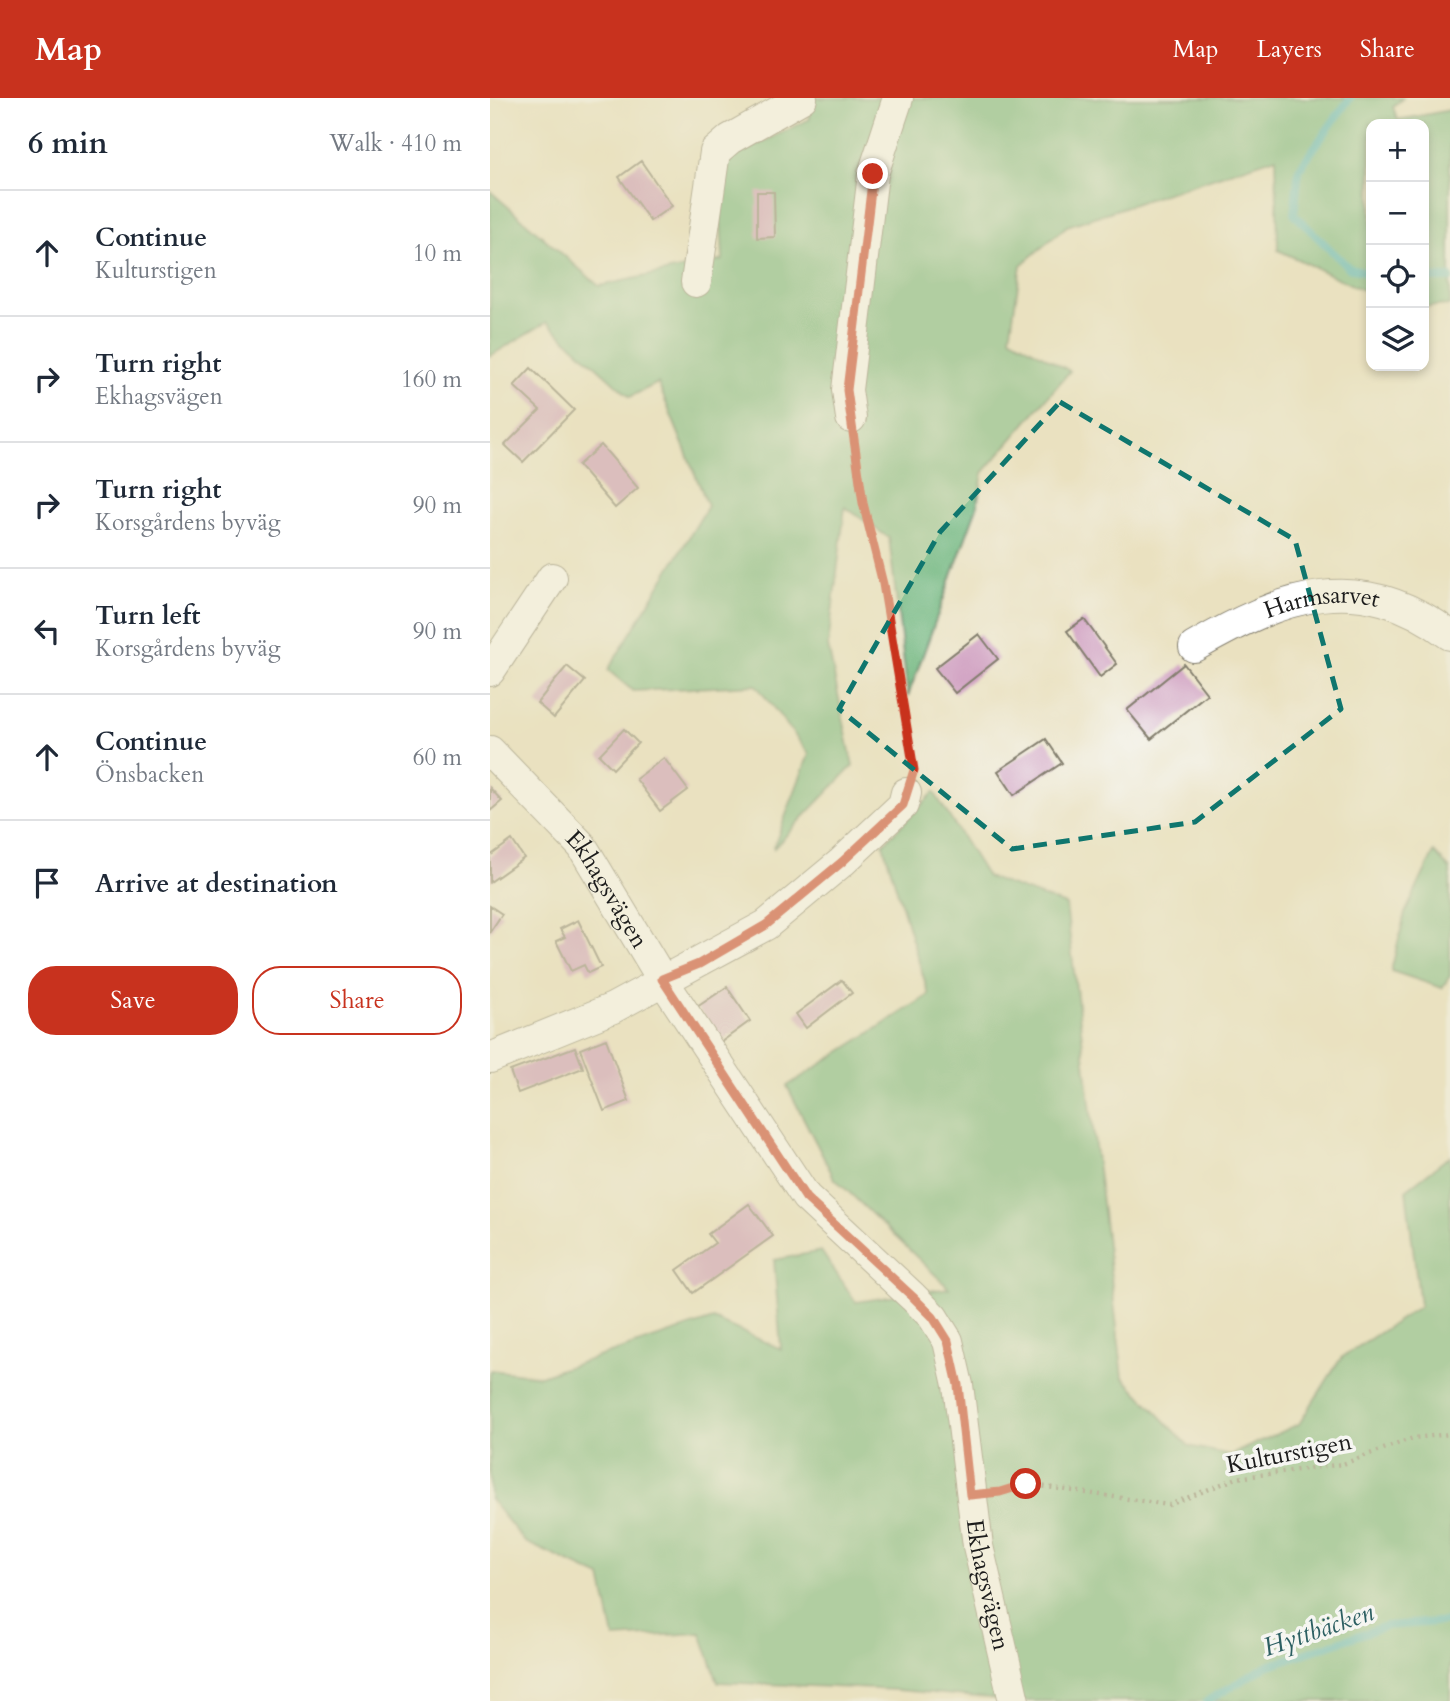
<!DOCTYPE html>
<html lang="en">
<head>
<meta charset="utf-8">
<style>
  body { margin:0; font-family:Cardo,serif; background:#f2f2f3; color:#1f2937 }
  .controls { position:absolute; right:21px; top:21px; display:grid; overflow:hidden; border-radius:14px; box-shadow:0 4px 10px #0003 }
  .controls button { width:63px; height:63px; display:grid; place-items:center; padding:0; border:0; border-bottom:2px solid #e0e1e3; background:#fff; color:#1f2937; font:35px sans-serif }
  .stop { position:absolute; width:21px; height:21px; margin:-16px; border:5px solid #c8321e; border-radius:50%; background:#fff }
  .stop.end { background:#c8321e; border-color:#fff; box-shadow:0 2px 7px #0008 }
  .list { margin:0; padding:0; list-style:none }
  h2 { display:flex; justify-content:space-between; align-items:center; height:91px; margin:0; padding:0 28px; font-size:30px }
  h2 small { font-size:23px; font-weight:400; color:#747a83 }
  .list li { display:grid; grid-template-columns:46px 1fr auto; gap:21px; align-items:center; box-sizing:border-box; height:126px; padding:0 28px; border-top:2px solid #e0e1e3 }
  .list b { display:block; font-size:26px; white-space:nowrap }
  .list p { margin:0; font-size:23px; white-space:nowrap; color:#747a83 }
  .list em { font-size:23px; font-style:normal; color:#747a83 }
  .actions { display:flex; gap:14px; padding:21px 28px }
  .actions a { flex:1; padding:16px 0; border:2px solid #c8321e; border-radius:28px; text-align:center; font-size:24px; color:#c8321e }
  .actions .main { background:#c8321e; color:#fff }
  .icon { flex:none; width:38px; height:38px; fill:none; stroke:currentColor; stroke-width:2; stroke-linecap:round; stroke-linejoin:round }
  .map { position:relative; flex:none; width:960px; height:1603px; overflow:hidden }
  header { display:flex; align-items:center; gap:42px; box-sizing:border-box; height:98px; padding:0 35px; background:#c8321e; color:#fff }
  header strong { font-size:33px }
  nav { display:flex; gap:38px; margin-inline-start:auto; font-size:24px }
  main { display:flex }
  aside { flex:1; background:#fff }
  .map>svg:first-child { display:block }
  .forest { fill:#6eb67d; stroke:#45694c; stroke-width:2 }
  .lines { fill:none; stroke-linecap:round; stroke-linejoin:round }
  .stream { stroke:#3fb0b8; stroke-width:8 }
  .building { fill:#cb93ba }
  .street-casing { stroke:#837e6e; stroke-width:32 }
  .path { stroke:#837e6e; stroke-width:4.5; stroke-dasharray:2 5; stroke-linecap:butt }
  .street { stroke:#fff; stroke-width:30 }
  .route { stroke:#c8321e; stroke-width:9 }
  .marked { fill:none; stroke:#0f766e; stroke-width:5; stroke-dasharray:14 9; stroke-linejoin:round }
  .labels { text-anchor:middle; stroke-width:7; stroke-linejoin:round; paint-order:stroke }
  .street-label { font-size:24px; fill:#1c1c1c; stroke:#f6f6f2 }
  .water-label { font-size:26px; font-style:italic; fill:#2c5f62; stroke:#f6f6f2 }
</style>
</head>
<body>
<header>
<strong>Map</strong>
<nav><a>Map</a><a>Layers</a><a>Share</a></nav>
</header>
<main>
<aside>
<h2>6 min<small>Walk · 410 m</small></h2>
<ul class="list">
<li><svg class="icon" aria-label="ahead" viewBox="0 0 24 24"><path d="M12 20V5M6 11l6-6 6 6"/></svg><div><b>Continue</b><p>Kulturstigen</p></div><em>10 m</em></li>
<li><svg class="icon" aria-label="right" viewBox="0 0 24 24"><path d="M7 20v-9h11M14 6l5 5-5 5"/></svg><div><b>Turn right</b><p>Ekhagsvägen</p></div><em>160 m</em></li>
<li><svg class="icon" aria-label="right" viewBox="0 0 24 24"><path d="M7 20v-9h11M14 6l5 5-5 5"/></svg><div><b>Turn right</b><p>Korsgårdens byväg</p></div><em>90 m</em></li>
<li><svg class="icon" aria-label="left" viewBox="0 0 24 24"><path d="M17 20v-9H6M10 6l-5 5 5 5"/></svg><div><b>Turn left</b><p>Korsgårdens byväg</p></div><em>90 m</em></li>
<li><svg class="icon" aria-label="ahead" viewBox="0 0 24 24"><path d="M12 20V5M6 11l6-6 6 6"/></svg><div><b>Continue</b><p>Önsbacken</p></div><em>60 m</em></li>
<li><svg class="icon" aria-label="arrive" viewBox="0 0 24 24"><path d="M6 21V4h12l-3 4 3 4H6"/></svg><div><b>Arrive at destination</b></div></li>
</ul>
<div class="actions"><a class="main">Save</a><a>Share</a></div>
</aside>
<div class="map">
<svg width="960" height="1603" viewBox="0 0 960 1603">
  <rect width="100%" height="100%" fill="#f6f6f2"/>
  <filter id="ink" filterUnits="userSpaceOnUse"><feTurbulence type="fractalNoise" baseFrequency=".0143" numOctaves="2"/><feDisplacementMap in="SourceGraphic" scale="14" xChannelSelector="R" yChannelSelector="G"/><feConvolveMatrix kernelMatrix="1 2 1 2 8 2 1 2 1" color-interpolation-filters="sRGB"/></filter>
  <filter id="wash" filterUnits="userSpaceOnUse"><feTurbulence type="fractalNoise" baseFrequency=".00686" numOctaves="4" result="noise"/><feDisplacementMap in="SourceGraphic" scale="28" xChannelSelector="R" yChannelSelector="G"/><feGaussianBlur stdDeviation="1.57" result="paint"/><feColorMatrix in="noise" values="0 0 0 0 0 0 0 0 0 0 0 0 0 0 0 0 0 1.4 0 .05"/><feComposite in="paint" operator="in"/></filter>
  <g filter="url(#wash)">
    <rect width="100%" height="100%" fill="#eae1c0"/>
    <!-- forest -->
    <path class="forest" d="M317 0H913L903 9 908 22 960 12V207L934 209V26H881V196L788 152 786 59 577 128 531 167 520 239 580 273 493 375 487 409 418 598 399 440 355 409 338 548 363 668 283 751 319 656 266 587 143 593 118 572 218 408 168 285 140 299 57 224 0 258V93L109 188 233 162 228 66 320 21Z
      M444 694 497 779 576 807 633 1279 699 1348 740 1357 809 1326 851 1260 930 1208 916 1092 960 1058V1603H532L407 1592 228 1584 211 1535 124 1540 111 1479 35 1444 0 1401V1272L50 1278 223 1221 291 1251 284 1162 331 1153 366 1204 459 1190 344 1080 297 988 439 897 393 746Z
      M944 754 960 771V878L952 890 901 873 915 815Z"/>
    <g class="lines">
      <!-- stream -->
      <path class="stream" d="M860 0 809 71 804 116 859 170 881 175
        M934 180H960
        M717 1603 777 1568 896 1528 960 1523"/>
    </g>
    <g id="blocks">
      <!-- building -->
      <path class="building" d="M151 63 182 108 160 123 129 79Z
        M267 94H284L285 139 267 140Z
        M41 270 84 312 33 364 15 347 50 312 24 288Z
        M111 347 148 390 125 410 88 367Z
        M594 521 627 566 610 579 577 533Z
        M489 536 508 561 465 595 445 570Z
        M694 566 717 596 661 641 637 612Z
        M77 568 95 583 64 620 47 605Z
        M134 631 148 645 123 671 109 657Z
        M556 641 572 665 524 697 508 673Z
        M174 660 198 692 170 713 146 681Z
        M0 690 12 703 0 713Z
        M22 742 34 760 0 784V758Z
        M0 808 12 816 0 834Z
        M88 822 111 869 98 875 94 867 81 873 66 843 75 839 70 831Z
        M352 882 362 895 316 930 306 916Z
        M237 889 260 923 231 944 207 909Z
        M116 941 139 1003 114 1013 90 951Z
        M85 949 93 970 28 995 20 973Z
        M259 1106 283 1138 203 1195 187 1172 225 1145 218 1136Z"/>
    </g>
  </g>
  <g filter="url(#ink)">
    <use href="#blocks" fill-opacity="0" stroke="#837e6e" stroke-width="2"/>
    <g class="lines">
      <!-- street casing -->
      <g class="street-casing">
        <g id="street">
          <path d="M206 184 225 54 240 41 312 0"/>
          <path d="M361 320 357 292 383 76 408 0"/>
          <path id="s1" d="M704 549C792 498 869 468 960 537"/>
          <path d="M0 573 62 480"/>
          <path id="s2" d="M0 653 92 748 172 881 316 1099 423 1199 443 1219 458 1243 468 1287 488 1448 524 1603"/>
          <path d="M0 960 123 910 276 827 352 764 413 707 416 695"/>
        </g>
      </g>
      <!-- path -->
      <path class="path" d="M365 346 373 406 393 487 424 671
        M506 1395 536 1386 679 1407 747 1380 853 1366 923 1340 960 1336"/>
      <!-- street -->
      <use href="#street" class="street"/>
    </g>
  </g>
  <g class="lines" filter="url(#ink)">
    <!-- route -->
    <path class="route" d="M383 76 357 292 373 405 393 486 424 672 413 707 352 764 276 827 209 866 172 881 316 1100 423 1199 443 1219 458 1243 468 1287 480 1397 510 1394 536 1386"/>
  </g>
  <!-- marked area -->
  <path d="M0 0H960V1603H0ZM570 304 805 442 851 611 705 724 522 751 349 611 450 434Z" fill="#eae1c0" fill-opacity=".55" fill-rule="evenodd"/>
  <path class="marked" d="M570 304 805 442 851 611 705 724 522 751 349 611 450 434Z"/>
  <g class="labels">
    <!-- street labels -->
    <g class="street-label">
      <text dy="8" stroke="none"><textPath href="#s1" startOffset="138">Harmsarvet</textPath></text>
      <text dy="8" stroke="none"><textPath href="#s2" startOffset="182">Ekhagsvägen</textPath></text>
      <text transform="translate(799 1355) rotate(-11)" y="8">Kulturstigen</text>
      <text dy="8" stroke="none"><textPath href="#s2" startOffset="999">Ekhagsvägen</textPath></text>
    </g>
    <!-- water labels -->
    <g class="water-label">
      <text transform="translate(828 1531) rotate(-19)" y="9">Hyttbäcken</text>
    </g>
  </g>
</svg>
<div class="controls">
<button>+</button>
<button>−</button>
<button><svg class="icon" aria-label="locate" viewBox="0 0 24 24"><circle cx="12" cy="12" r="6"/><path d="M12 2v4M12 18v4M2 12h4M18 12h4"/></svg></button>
<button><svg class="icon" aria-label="layers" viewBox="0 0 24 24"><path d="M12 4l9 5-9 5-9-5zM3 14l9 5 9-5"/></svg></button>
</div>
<div class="stop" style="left:536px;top:1386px"></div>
<div class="stop end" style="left:383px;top:76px"></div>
</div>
</main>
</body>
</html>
